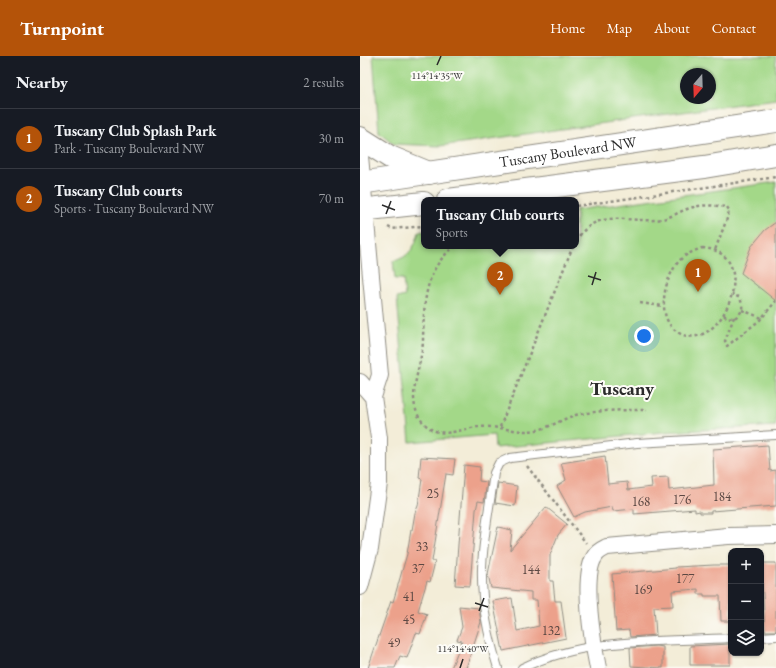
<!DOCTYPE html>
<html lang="en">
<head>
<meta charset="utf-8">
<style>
  body { margin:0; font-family:"EB Garamond",serif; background:#242831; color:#f1f3f6 }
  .controls { position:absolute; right:12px; bottom:12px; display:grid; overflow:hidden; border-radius:8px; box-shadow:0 1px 3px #0004 }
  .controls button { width:36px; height:36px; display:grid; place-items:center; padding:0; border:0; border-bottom:1px solid #363941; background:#171b24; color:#f1f3f6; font:20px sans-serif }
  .compass { position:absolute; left:320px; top:12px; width:36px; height:36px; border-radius:50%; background:#171b24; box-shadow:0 1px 3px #0004; rotate:199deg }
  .you { position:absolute; left:284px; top:280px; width:14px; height:14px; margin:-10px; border:3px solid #fff; border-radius:50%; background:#1a73e8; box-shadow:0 0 0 6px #1a73e833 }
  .badge { display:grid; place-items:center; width:26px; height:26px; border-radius:50%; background:#b45309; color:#fff; font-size:13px; font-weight:700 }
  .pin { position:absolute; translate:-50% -33px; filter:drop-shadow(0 1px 2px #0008) }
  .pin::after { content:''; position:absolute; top:21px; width:14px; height:12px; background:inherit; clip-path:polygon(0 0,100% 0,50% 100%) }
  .popup { position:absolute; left:61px; top:141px; width:158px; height:52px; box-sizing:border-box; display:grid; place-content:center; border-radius:8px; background:#171b24; filter:drop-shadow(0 1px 3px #0005); font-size:13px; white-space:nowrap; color:#9ea1a6 }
  .popup b { font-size:15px; color:#f1f3f6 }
  .popup::after { content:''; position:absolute; left:50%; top:100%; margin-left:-8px; border:8px solid transparent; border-top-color:#171b24 }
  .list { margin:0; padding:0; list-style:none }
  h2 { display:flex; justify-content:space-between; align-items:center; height:52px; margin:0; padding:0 16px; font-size:17px }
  h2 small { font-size:13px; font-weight:400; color:#9ea1a6 }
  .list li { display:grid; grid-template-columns:26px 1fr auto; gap:12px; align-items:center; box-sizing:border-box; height:60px; padding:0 16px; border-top:1px solid #363941 }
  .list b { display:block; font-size:15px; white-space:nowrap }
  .list p { margin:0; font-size:13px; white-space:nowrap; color:#9ea1a6 }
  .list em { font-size:13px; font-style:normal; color:#9ea1a6 }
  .icon { flex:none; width:22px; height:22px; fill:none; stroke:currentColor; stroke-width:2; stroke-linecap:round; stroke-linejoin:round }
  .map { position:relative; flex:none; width:416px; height:612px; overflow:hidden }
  header { display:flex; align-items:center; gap:24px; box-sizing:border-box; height:56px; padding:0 20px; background:#b45309; color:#fff }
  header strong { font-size:19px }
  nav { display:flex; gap:22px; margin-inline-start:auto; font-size:14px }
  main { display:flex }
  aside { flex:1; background:#171b24 }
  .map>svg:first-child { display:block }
  .green { fill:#a3d888; stroke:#67825a; fill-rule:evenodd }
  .building { fill:#eca18b }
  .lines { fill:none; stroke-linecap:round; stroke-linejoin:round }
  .lane-casing { stroke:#8f8c82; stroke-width:10 }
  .street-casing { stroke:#8f8c82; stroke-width:18 }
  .secondary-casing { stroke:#8f8c82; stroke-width:24 }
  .path { stroke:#8f8c82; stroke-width:2.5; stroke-dasharray:3 3; stroke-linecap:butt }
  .lane { stroke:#fff; stroke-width:8 }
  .street { stroke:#fff; stroke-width:16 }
  .secondary { stroke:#fff; stroke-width:22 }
  .ticks { fill:none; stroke:#2b2b2b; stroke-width:1.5 }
  .labels { text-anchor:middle; stroke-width:4; stroke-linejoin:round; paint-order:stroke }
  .number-label { font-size:13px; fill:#5b4843 }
  .street-label { font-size:15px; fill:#2b2b2b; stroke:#fdfcf7 }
  .district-label { font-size:19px; font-weight:bold; fill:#2b2b2b; stroke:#fdfcf7 }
  .ticks-label { font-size:10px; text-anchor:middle; fill:#2b2b2b; stroke:#fdfcf7; stroke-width:4; stroke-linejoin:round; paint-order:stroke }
</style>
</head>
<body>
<header>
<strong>Turnpoint</strong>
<nav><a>Home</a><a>Map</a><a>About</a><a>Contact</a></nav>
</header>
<main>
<aside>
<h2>Nearby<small>2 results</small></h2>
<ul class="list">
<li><span class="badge">1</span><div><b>Tuscany Club Splash Park</b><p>Park · Tuscany Boulevard NW</p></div><em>30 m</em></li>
<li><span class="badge">2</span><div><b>Tuscany Club courts</b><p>Sports · Tuscany Boulevard NW</p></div><em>70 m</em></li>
</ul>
</aside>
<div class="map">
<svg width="416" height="612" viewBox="0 0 416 612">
  <rect width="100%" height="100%" fill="#fdfcf7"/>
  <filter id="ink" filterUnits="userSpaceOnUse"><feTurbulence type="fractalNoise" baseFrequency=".025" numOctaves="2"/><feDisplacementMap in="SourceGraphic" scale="8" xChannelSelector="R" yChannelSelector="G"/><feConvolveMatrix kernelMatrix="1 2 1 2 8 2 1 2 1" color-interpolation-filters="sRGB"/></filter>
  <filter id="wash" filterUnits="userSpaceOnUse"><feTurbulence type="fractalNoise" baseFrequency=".012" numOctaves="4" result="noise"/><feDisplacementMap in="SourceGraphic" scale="16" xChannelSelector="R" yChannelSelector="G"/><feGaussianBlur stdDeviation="0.9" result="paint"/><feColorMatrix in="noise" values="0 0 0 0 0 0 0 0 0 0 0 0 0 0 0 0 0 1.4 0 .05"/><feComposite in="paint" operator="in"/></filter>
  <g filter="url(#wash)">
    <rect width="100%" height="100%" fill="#f3edd8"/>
    <!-- green -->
    <path class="green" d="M13 0H416V43L80 90 34 88 19 76ZM326 18H350V42H326Z
      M416 126V370L304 376 135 392 134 379 50 386 37 242 45 240 43 223H35L33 205C49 202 55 191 59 176L64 175V190H216V154Z"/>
    <g id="blocks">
      <!-- building -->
      <path class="building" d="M416 166V245L381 217 391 191 405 174Z
        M408 389 410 415 416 414V450L351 455V457H340V455L335 456V453L274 458V453L253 455 252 451 225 456 214 461 197 430 206 424 201 407 245 400 248 428 267 426 268 434 292 431 291 422 308 421 309 434 354 429 353 393Z
        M61 401 95 403 93 419 86 418 72 505 75 506 70 526 67 525 58 555 67 558 60 578 56 577 47 602 40 600 35 612H8L31 545 33 546 47 498 51 474H52L55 457 58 450 62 423 59 422Z
        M104 409 120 411 119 425 127 426 124 446 118 445 116 454 110 530 95 529Z
        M138 427 157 430 155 450 135 447Z
        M186 451 207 468 198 479 190 499V525H193L195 545H201L206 582 143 595 133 545 152 542 157 575 179 570 177 544H171V536L131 532 128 518 138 471 152 474 150 494Z
        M401 507H416V575H405Z
        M354 509H371V565H361L360 540H344V538H338V533L312 535 313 550 294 551 296 579 270 581 269 574 256 575 252 518 316 512V511Z
        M99 550 119 552 121 566 106 612H91L102 585 97 584 102 571Z
        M370 588V609H330V590Z
        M296 590 303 591V612L271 610 270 592Z"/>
    </g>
  </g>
  <g filter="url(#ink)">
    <use href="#blocks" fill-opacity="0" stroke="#8f8c82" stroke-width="1"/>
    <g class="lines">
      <!-- lane casing -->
      <g class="lane-casing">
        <path id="lane" d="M401 581 416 580
          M138 612C128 580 121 546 122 512 123 481 130 449 134 417L139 407 150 402 277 387 416 379
          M162 612C226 581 301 586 371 582"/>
      </g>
      <!-- street casing -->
      <g class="street-casing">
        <path id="street" d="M0 100 20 319 13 341 19 382V427L10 493 0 531
          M0 326 13 341
          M238 612C233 588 221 520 235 500 238 495 243 493 247 491L368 480 416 479"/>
      </g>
      <!-- secondary casing -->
      <g class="secondary-casing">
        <g id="secondary">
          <path d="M0 82 30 101 69 117"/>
          <path id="s1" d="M0 127 416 65"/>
          <path d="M88 144 344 111 416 99"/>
          <path d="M0 154 64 147"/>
        </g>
      </g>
      <!-- path -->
      <path class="path" d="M216 150 416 121
        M28 171 32 173 64 170
        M216 185C237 149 271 169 302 163 313 161 323 153 334 151 344 148 357 150 367 151L369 154 368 160 355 194
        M96 190C64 211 64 248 63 283 63 305 49 334 56 354 58 362 66 371 73 374 88 381 104 372 118 371 139 369 160 379 181 373 195 369 207 360 221 358 243 354 265 354 287 354
        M342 192C405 195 361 301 319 277 294 263 304 221 320 204 326 198 334 195 342 192Z
        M280 247 303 250
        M382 254 402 262
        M364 259 367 262 376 261C384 255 383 250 380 242L372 238
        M374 261 365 285 367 290 400 264 416 245
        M140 371 213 190
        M167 410 226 487"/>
      <!-- lane -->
      <use href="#lane" class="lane"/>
      <!-- street -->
      <use href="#street" class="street"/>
      <!-- secondary -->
      <use href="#secondary" class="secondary"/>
    </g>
  </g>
  <!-- ticks -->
  <path class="ticks" d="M77 9 81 0M22 149 35 154M26 158 31 145M228 220 241 224M232 229 236 216M115 547 128 551M119 555 124 542M100 612 103 603"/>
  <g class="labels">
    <!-- number labels -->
    <g class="number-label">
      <text x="73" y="442">25</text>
      <text x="362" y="445">184</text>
      <text x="322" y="448">176</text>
      <text x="281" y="450">168</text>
      <text x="62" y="495">33</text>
      <text x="58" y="517">37</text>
      <text x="171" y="518">144</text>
      <text x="325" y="527">177</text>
      <text x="283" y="538">169</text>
      <text x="49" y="545">41</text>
      <text x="49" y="568">45</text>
      <text x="191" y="579">132</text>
      <text x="34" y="591">49</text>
    </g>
    <!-- street labels -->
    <g class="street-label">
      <text dy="5" stroke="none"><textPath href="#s1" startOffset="210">Tuscany Boulevard NW</textPath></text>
    </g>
    <!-- district labels -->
    <g class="district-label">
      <text x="262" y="339">Tuscany</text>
    </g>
  </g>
  <g class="ticks-label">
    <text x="77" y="23">114°14'35"W</text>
    <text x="103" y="596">114°14'40"W</text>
  </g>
</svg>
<div class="controls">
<button>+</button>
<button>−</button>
<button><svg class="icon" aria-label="layers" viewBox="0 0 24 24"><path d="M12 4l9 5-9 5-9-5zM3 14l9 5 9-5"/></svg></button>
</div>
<svg class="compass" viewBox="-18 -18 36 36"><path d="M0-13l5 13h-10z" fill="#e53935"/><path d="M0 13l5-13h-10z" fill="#9ea1a6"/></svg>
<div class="you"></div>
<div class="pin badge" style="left:338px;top:236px">1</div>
<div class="pin badge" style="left:140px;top:239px">2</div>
<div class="popup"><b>Tuscany Club courts</b>Sports</div>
</div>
</main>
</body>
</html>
